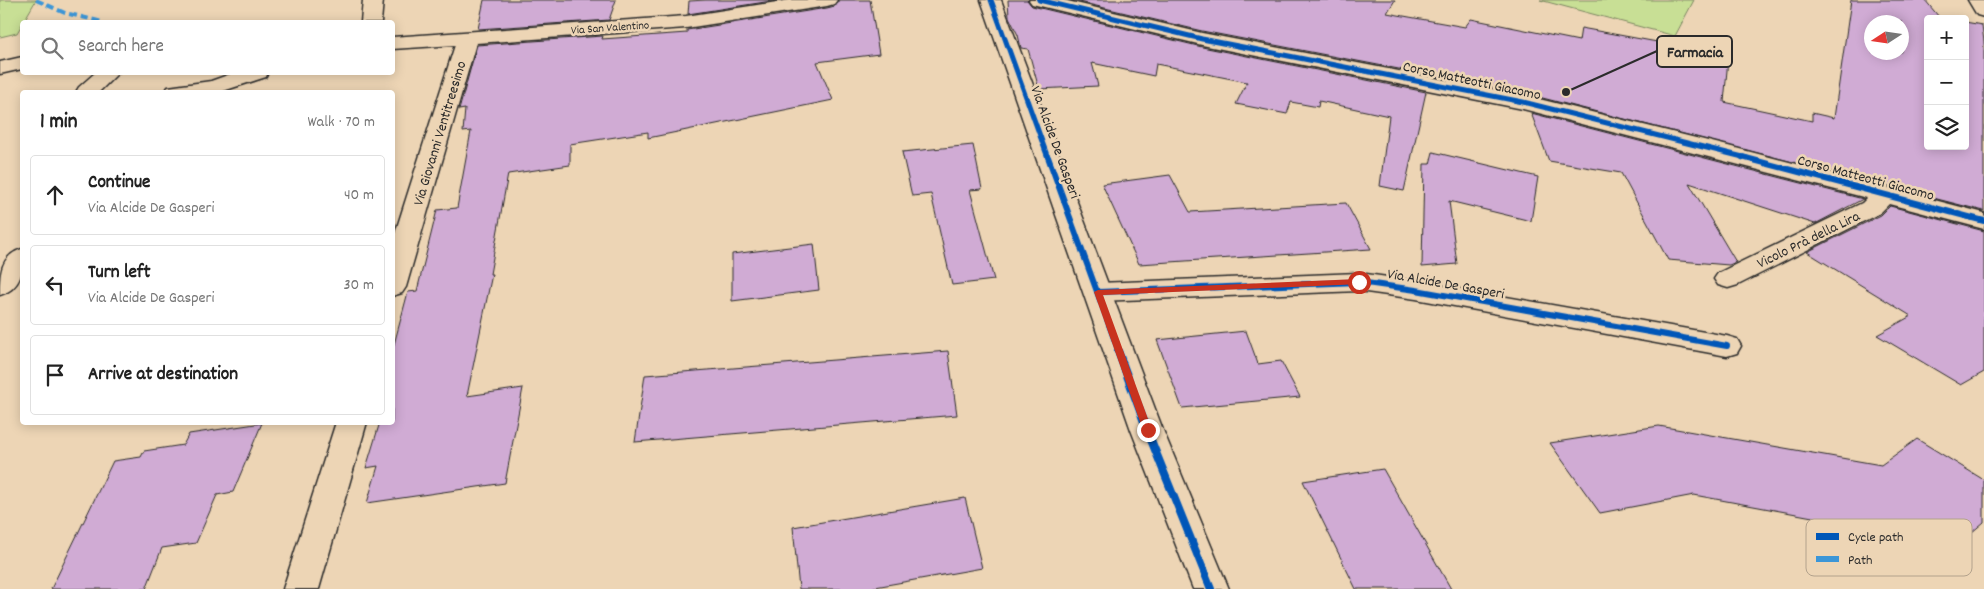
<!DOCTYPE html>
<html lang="en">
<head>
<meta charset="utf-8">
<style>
  body { margin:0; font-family:Dekko,sans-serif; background:#f2f2f2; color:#222 }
  .controls { position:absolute; right:15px; top:15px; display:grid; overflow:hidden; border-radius:5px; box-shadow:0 2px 12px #0003 }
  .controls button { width:45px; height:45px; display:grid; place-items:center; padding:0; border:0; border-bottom:1px solid #e0e0e0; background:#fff; color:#222; font:25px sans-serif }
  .compass { position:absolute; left:1864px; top:15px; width:45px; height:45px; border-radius:50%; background:#fff; box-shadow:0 2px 12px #0003; rotate:258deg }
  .stop { position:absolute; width:15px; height:15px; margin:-11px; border:4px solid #c8321e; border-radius:50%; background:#fff }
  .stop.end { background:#c8321e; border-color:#fff; box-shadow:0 1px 5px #0008 }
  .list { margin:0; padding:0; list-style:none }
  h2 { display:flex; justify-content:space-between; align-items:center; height:65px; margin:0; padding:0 20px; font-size:21px }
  h2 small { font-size:16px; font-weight:400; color:#767676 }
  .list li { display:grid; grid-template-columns:32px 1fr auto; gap:15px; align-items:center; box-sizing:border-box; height:80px; margin:0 10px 10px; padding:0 10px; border:1px solid #e0e0e0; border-radius:5px }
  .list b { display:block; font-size:19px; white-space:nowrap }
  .list p { margin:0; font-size:16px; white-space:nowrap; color:#767676 }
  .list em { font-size:16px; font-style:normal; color:#767676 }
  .icon { flex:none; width:28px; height:28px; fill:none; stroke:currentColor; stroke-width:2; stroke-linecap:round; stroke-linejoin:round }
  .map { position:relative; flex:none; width:1984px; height:589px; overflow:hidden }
  .search { position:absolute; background:#fff; box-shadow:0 2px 12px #0003; left:20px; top:20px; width:375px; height:55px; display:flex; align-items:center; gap:12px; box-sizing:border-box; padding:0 18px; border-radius:5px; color:#767676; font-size:19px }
  .panel { position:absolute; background:#fff; box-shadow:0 2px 12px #0003; left:20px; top:90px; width:375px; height:335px; border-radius:5px }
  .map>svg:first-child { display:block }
  .green { fill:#c8df95; stroke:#7a8560 }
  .building { fill:#d0abd4; stroke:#2b2b2b; fill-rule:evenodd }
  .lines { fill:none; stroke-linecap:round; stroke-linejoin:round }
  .street-casing { stroke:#2b2b2b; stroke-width:3 }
  .secondary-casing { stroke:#2b2b2b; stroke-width:3 }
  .street { fill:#edd5b5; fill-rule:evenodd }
  .secondary { fill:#edd5b5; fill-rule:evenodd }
  .quiet { stroke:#3c96d7; stroke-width:4; stroke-dasharray:8 4; stroke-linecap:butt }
  .cycleway-far2-casing { stroke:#edd5b5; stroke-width:8 }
  .cycleway-far1-casing { stroke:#edd5b5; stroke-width:9 }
  .cycleway-casing { stroke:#edd5b5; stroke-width:11 }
  .cycleway-far2 { stroke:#0057b8; stroke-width:5 }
  .cycleway-far1 { stroke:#0057b8; stroke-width:6 }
  .cycleway { stroke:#0057b8; stroke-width:8 }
  .route { fill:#c8321e }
  .labels { text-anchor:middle; stroke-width:5; stroke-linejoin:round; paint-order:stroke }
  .far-street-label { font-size:12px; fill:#2b2b2b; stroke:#edd5b5 }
  .street-label { font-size:15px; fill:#2b2b2b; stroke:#edd5b5 }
  .key { fill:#edd5b5; stroke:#b3a28c; stroke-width:1 }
  .key-label { font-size:14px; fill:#2b2b2b }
  .leader { fill:none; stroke:#2b2b2b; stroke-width:2 }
  .callout-dot { fill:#2b2b2b; stroke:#edd5b5; stroke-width:2 }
  .callout { fill:#edd5b5; stroke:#2b2b2b; stroke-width:2 }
  .callout-label { font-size:16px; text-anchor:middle; font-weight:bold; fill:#2b2b2b }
</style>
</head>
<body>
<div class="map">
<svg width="1984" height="589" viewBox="0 0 1984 589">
  <rect width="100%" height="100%" fill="#edd5b5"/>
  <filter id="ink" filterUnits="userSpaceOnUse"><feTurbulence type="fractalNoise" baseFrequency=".02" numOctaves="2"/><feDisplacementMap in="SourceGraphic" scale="10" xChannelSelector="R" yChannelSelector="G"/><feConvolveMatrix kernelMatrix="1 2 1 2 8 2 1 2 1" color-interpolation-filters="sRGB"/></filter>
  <g filter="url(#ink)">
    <!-- green -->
    <path class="green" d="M0 0H36L17 33 0 37Z
      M1540 0H1694L1675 36Z"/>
    <!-- building -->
    <path class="building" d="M484 0H616L609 20 478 29Z
      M706 0H778L688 14 689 1Z
      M839 0H870L879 54 817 62 833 100 648 138V132L570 144V165L508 174 490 274H492L467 396 523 388 505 483 367 503 378 466 366 468 380 422H392V352L408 292 417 291 437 210 457 208 471 131 463 132 465 109 459 110 477 45 603 36 602 39 687 33V30L827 8 835 6Z
      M1008 0H1027L1032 6 1202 47 1426 92 1404 191 1380 186 1389 116 1319 101 1318 107 1291 102 1287 114 1236 104 1247 82 1156 64 1154 76 1092 63 1098 86 1039 89 1028 49 1021 48 1018 35 1009 17Z
      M1071 0H1395L1387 13 1465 27 1471 19 1579 41 1581 28 1679 46 1681 38 1729 49 1724 102 1812 121V113L1834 118 1851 0H1925L1939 17 1949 19H1928V146H1965V22L1982 25 1984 42V211L1523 93 1202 31ZM1872 22H1902V52H1872Z
      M1531 113 1863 199 1815 224 1689 183 1736 262 1729 265 1668 260 1621 173 1549 161Z
      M973 145 982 189 970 190 994 280 952 285 931 194 912 196 902 152Z
      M1433 152 1538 177 1531 221 1449 201 1457 264 1422 267 1424 164H1430Z
      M1170 175 1190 212 1346 203 1371 249 1139 264 1102 184Z
      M1890 206 1984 231V372L1961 385 1877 335 1911 316 1807 252 1881 215Z
      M814 244 819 290 732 301V254Z
      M1246 331 1258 364 1281 361 1300 397 1182 408 1157 340Z
      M948 351 957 415 635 442 645 375Z
      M262 423 233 492 217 495 196 543 162 548 146 589H51L113 461 141 457 144 451 183 445 189 434Z
      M1659 426 1881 465 1917 439 1984 480V522L1958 544 1694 495 1600 513 1550 443Z
      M1383 469 1451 589H1356L1303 481Z
      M965 498 982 568 864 589H799L793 527Z"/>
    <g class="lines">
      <!-- street casing -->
      <g class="street-casing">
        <path id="street" d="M363 0H383L381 22H361Z
          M790 0H837L834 4 827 6 686 28 476 43 406 287 402 293 392 296V243L455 45 392 49V37L686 16Z
          M1029 0H1063L1202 33 1523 95 1728 146 1984 213V229L1889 204 1880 213 1738 285 1728 288 1718 285 1714 279 1718 273 1862 203 1867 198 1523 109 1202 45 1032 4Z
          M1968 0H1984V17L1977 15Z
          M22 57V69L0 74V62Z
          M96 72H119L99 92H76L79 87Z
          M236 72H268L266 77 220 92H165L168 87 211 81Z
          M22 249C25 269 21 289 0 295 0 274 0 256 22 249Z
          M1359 273 1416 281 1727 336 1737 339 1741 346 1737 353 1727 356 1416 299 1359 291 1098 301 1088 298 1084 292 1088 286 1098 283Z
          M336 422H367L319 589H283Z"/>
      </g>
      <!-- secondary casing -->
      <g class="secondary-casing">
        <path id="secondary" d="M981 0H1001L1163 430 1229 589H1193L1131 430Z"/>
      </g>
      <!-- street -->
      <use href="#street" class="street"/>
      <!-- secondary -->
      <use href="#secondary" class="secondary"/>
      <!-- quiet -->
      <path class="quiet" d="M36 0 65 13 103 22"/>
      <!-- cycleway-far2 casing -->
      <g class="cycleway-far2-casing">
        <path id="cycleway-far2" d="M991 0 1048 158
          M1039 0 1202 39 1523 102 1747 158"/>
      </g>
      <!-- cycleway-far1 casing -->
      <g class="cycleway-far1-casing">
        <path id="cycleway-far1" d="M1048 157 1119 352
          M1742 157 1984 221
          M1098 292 1359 282 1416 290 1727 346"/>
      </g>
      <!-- cycleway casing -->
      <g class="cycleway-casing">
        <path id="cycleway" d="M1118 351 1147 430 1211 589"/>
      </g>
      <!-- cycleway-far2 -->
      <use href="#cycleway-far2" class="cycleway-far2"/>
      <!-- cycleway-far1 -->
      <use href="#cycleway-far1" class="cycleway-far1"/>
      <!-- cycleway -->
      <use href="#cycleway" class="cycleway"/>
    </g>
  </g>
  <!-- route -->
  <path class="route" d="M1359 279 1363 282 1362 284 1103 295 1152 430 1148 433 1143 430 1094 292 1098 290Z"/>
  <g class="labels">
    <!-- far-street labels -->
    <g class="far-street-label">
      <text transform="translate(610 27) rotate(-4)" y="4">Via San Valentino</text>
    </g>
    <!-- street labels -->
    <g class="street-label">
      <text transform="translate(1472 80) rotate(12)" y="5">Corso Matteotti Giacomo</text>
      <text transform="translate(439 133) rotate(-73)" y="5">Via Giovanni Ventitreesimo</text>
      <text transform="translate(1056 142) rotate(70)" y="5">Via Alcide De Gasperi</text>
      <text transform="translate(1866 177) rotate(15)" y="5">Corso Matteotti Giacomo</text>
      <text transform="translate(1808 239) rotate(-26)" y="5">Vicolo Prà della Lira</text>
      <text transform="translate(1446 283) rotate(10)" y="5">Via Alcide De Gasperi</text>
    </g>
  </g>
  <!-- legend -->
  <rect x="1806" y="519" width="166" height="57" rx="8" class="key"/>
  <rect x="1816" y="533" width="23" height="7" fill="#0057b8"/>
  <rect x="1816" y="556" width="23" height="6" fill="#3c96d7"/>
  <g class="key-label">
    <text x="1848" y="541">Cycle path</text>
    <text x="1848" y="564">Path</text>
  </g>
  <!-- callouts -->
  <path class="leader" d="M1566 92L1657 51"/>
  <circle class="callout-dot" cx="1566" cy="92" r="5"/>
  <rect class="callout" x="1657" y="36" width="75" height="31" rx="5"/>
  <g class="callout-label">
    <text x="1695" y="57">Farmacia</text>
  </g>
</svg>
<div class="controls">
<button>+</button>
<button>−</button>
<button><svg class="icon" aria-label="layers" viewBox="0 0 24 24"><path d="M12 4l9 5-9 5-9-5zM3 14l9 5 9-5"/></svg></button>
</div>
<svg class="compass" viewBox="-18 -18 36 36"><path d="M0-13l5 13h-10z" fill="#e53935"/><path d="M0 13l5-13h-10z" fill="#767676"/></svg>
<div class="stop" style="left:1359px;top:282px"></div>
<div class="stop end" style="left:1148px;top:430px"></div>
<div class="search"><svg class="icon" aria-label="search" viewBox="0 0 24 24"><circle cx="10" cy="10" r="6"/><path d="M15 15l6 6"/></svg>Search here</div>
<section class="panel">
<h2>1 min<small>Walk · 70 m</small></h2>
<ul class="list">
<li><svg class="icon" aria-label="ahead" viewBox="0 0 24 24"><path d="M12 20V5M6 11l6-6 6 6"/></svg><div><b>Continue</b><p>Via Alcide De Gasperi</p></div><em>40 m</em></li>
<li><svg class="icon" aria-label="left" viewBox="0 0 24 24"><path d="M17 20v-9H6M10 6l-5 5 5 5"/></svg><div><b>Turn left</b><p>Via Alcide De Gasperi</p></div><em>30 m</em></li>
<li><svg class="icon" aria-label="arrive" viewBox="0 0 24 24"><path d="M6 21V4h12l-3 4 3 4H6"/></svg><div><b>Arrive at destination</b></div></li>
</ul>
</section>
</div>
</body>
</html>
